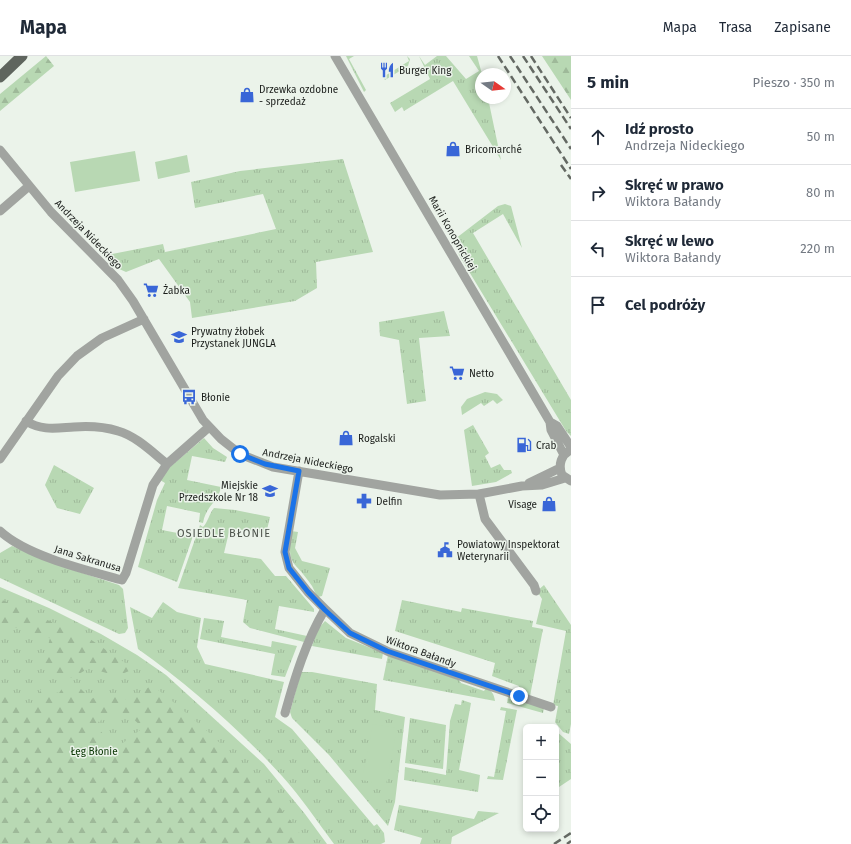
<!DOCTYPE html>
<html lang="pl">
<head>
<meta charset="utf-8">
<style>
  body { margin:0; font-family:"Fira Sans",sans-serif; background:#f6f6f7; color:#1f2937 }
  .controls { position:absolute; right:12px; bottom:12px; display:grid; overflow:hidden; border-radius:6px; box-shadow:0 2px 6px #0003 }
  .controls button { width:36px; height:36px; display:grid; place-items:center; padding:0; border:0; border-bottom:1px solid #e0e1e3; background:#fff; color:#1f2937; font:20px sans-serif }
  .compass { position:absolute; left:475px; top:12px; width:36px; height:36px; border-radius:50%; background:#fff; box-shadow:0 2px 6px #0003; rotate:104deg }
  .stop { position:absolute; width:12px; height:12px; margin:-9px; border:3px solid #1a73e8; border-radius:50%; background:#fff }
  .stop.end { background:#1a73e8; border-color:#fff; box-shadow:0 1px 4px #0008 }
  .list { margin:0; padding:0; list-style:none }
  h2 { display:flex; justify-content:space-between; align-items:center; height:52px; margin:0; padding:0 16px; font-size:17px }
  h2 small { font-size:13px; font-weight:400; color:#747a83 }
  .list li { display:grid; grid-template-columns:26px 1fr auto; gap:12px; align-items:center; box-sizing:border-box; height:56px; padding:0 16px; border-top:1px solid #e0e1e3 }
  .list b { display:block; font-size:15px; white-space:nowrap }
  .list p { margin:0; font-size:13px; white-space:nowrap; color:#747a83 }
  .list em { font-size:13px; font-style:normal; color:#747a83 }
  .icon { flex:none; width:22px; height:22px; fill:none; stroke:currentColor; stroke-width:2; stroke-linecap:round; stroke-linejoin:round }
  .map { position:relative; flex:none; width:571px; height:788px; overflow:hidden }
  header { display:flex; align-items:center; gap:24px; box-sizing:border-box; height:56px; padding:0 20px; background:#fff; border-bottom:1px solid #e0e1e3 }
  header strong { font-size:19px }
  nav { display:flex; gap:22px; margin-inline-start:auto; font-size:14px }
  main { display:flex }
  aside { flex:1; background:#fff }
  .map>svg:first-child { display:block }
  .grass { fill:url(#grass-tufts) }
  .forest { fill:url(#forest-firs); fill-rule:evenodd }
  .pitch { fill:#b8d8b3 }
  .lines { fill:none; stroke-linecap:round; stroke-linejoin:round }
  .minor { stroke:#a1a4a0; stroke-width:9 }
  .major { stroke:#5f655e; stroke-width:11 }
  .rail { stroke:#646963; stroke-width:2.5; stroke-dasharray:8 4; stroke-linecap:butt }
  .route { stroke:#1a73e8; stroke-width:5 }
  .labels { text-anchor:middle; stroke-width:3; stroke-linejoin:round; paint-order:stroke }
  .poi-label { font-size:10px; fill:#1a1d1a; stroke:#ebf3ea; text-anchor:start }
  .street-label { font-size:10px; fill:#1a1d1a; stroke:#ebf3ea }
  .park-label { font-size:10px; fill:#0a3704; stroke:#ebf3ea }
  .neighbourhood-label { font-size:11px; letter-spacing:1px; fill:#4d544c; stroke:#ebf3ea }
</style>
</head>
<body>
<header>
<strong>Mapa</strong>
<nav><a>Mapa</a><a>Trasa</a><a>Zapisane</a></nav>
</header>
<main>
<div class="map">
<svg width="571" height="788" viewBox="0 0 571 788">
  <defs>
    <pattern id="grass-tufts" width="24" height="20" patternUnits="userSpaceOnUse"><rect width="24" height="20" fill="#b8d8b3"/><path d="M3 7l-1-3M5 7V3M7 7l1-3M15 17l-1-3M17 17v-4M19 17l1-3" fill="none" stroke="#9eb999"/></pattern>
    <pattern id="forest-firs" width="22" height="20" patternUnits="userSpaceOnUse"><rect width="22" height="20" fill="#b8d8b3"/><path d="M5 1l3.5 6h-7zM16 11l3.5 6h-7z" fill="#9eb999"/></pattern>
  </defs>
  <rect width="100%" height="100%" fill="#ebf3ea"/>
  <!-- grass -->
  <path class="grass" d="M346 0H354L349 3 366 34 364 36Z
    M407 0 410 3 408 10 385 24 383 21 409 5Z
    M419 0 425 9 437 0H446L466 23 479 15 469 0H477L482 18 481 42H488L501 104 453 25 404 55 402 51 395 56 390 47 430 23Z
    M343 103 373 196 316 206 317 232 295 245 192 262 190 246 159 203 126 216 117 212 107 199 163 188 165 196 276 173 263 138 195 152 191 126 240 115Z
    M505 148 511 150 522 192 503 158 473 177 571 344V380L566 375 459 199 455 183 498 150Z
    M444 255 450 280 419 282 426 345 407 348 399 284 380 280 379 266Z
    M485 336 497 338 503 344 497 348 493 344 484 350 481 347 462 359 461 351 467 343Z
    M473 369 489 397 485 400 491 412 500 408 504 414H511L512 417 496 426 472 430 464 374Z
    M204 382 213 392 227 401 225 406 192 400 187 424 221 431C218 447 206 449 203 467L199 466 200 457 167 450 162 474 193 480 177 526 138 511 157 444 165 427 160 424 170 411Z
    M54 409 94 432 80 458 57 452 45 429Z
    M214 452 235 454 270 461 266 478 230 472 224 497 261 503 275 520H286L314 553V556L279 550 275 573 307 580 304 586 250 572 243 566 247 544 178 532 200 469 203 471C208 466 209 458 214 452Z
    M291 475 298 476 295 492 302 505 330 512 322 540 318 541C315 537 314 534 312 530 294 502 287 513 291 475Z
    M12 490 70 513 119 529 123 533 128 572 125 577 119 578 0 522V497Z
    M544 529 571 569V668L569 678 563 676 555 666 558 650 553 649 566 575 536 568 542 543 537 535Z
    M0 531 49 552 101 578 137 599 166 619 264 708 305 758 327 788H0Z
    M402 544 461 556 462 552 533 565 532 571 543 573 530 640 517 637 519 630 492 620 495 607 395 575Z
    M163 546 177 556 201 562 197 591 205 608 284 626 275 661 292 673 374 770 377 768 384 777 385 786 381 788H334C317 765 301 741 282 720 239 673 190 630 138 593L130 551 152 562Z
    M204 562 224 565 221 581 271 591 272 585 297 590 285 621 271 619 275 598 200 583Z
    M325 565 346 582 383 597 382 603 312 590 318 573Z
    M388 599 459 624 461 627 484 635 486 632C492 635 494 638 495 645L383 624Z
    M301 616H312L377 628 375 654 405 661 395 746 388 770 329 699 292 662 290 656Z
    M508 641 544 652 543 657 507 647Z
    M462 644 471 647 459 714 480 719 478 736 404 724 405 711 446 719 450 665 455 648 461 649Z
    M501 651 517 654 503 724 487 723 488 720 494 721 506 655 500 654Z
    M410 662 446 669 443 713 405 707Z
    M556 675 571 688V723L556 733Z
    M399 749 474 763 478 755 499 757 452 781 451 788H420L422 782 394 774Z"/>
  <!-- forest -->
  <path class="forest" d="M46 0 54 10 0 55V38Z
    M542 0H571V44Z
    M0 543 90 583 134 613 117 620 89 612 72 622 42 613 50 582 0 567Z
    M0 623 8 643 31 657 41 633 59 637 66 627 79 631 91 643 103 638 129 644 152 629C196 664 238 700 274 744 285 758 297 771 306 788H0ZM127 657 143 672 115 693 95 668 111 658Z"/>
  <!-- pitch -->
  <path class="pitch" d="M135 95 140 125 75 136 70 106Z
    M187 99 190 116 158 123 155 106Z
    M373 668 397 672 386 729 362 724Z"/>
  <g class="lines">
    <!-- minor -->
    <path class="minor" d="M335 0 550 366 551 374 564 399
      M0 94 51 156 118 224 133 245 203 364 221 383 240 398 273 411 440 439 479 438 522 430 542 429 565 422
      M0 155 29 130
      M26 365C42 375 56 372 74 371 88 370 105 371 118 375 136 380 152 396 167 408L209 371
      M550 366 557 370 571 391
      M571 394C561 398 558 409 562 419L571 425
      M0 403 58 320 77 300 102 282 144 263
      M299 415 285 496 289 512 308 536 325 553 350 577 389 596 551 651
      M529 427 560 412
      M479 438 485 463 534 529 536 535
      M0 475C27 500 86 514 122 524L126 517 153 429 167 408
      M285 657C295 621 306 585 325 553"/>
    <!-- major -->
    <path class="major" d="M0 21 22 0"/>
    <!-- rail -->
    <path class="rail" d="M498 0 571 113
      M510 0 571 93
      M523 0 571 73
      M531 0 571 62
      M561 109 571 123
      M554 788 571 777
      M567 788 571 785"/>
  </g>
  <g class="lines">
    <!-- route -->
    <path class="route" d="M240 398 265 408 299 415 285 496 289 512 308 536 325 554 350 577 387 595 519 640"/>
  </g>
  <!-- icons -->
  <defs>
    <g id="restaurant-bare" transform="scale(1.2)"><path d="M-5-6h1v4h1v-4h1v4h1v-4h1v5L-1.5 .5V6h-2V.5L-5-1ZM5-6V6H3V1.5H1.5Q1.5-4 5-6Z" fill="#3966d7" stroke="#ebf3ea" stroke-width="2.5" paint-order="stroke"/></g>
    <g id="shop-bare" transform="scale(1.2)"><path d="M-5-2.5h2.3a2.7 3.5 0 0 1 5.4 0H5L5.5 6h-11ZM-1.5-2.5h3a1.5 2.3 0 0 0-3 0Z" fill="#3966d7" stroke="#ebf3ea" stroke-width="2.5" paint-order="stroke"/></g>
    <g id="supermarket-bare" transform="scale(1.2)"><path d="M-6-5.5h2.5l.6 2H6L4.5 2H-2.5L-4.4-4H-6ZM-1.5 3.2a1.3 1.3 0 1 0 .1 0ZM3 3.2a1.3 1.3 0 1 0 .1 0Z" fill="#3966d7" stroke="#ebf3ea" stroke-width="2.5" paint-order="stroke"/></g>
    <g id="school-bare" transform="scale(1.2)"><path d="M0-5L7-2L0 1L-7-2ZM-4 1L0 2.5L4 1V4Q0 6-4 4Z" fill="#3966d7" stroke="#ebf3ea" stroke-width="2.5" paint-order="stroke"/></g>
    <g id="bus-bare" transform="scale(1.2)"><path d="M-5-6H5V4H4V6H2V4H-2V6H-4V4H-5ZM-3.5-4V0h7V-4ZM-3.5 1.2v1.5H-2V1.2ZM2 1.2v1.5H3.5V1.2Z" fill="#3966d7" stroke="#ebf3ea" stroke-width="2.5" paint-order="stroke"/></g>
    <g id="fuel-bare" transform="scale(1.2)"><path d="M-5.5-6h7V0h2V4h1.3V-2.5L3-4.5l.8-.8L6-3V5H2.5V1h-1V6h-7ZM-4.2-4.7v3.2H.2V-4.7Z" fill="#3966d7" stroke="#ebf3ea" stroke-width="2.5" paint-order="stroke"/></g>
    <g id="pharmacy-bare" transform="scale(1.2)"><path d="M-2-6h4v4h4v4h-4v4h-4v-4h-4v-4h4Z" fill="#3966d7" stroke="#ebf3ea" stroke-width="2.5" paint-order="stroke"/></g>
    <g id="civic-bare" transform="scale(1.2)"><path d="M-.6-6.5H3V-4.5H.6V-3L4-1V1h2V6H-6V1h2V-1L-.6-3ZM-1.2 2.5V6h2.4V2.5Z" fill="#3966d7" stroke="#ebf3ea" stroke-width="2.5" paint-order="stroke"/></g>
  </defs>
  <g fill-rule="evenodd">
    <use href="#restaurant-bare" x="387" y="14"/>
    <use href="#shop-bare" x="247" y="39"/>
    <use href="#shop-bare" x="453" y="93"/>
    <use href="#supermarket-bare" x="151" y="234"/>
    <use href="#school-bare" x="179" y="281"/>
    <use href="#supermarket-bare" x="457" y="317"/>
    <use href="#bus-bare" x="189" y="341"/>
    <use href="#shop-bare" x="346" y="382"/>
    <use href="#fuel-bare" x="524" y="389"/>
    <use href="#school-bare" x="270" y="435"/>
    <use href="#pharmacy-bare" x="364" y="445"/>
    <use href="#shop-bare" x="549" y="448"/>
    <use href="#civic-bare" x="445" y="494"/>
  </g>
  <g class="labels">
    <!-- poi labels -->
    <g class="poi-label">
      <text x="399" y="18">Burger King</text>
      <text x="259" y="37">Drzewka ozdobne<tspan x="259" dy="12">- sprzedaż</tspan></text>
      <text x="465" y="97">Bricomarché</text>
      <text x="163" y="238">Żabka</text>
      <text x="191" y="279">Prywatny żłobek<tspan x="191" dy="12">Przystanek JUNGLA</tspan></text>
      <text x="469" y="321">Netto</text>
      <text x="201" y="345">Błonie</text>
      <text x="358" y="386">Rogalski</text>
      <text x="536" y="393">Crab</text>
      <text x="258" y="433" text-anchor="end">Miejskie<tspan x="258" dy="12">Przedszkole Nr 18</tspan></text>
      <text x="376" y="449">Delfin</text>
      <text x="537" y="452" text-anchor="end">Visage</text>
      <text x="457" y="492">Powiatowy Inspektorat<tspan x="457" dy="12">Weterynarii</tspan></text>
    </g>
    <!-- street labels -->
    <g class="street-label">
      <text transform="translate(453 177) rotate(60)" y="4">Marii Konopnickiej</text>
      <text transform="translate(89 178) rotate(46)" y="4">Andrzeja Nideckiego</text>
      <text transform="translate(308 404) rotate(11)" y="4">Andrzeja Nideckiego</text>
      <text transform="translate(88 502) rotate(17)" y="4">Jana Sakranusa</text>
      <text transform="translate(421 595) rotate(20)" y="4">Wiktora Bałandy</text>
    </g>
    <!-- park labels -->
    <g class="park-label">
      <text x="94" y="699">Łęg Błonie</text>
    </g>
    <!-- neighbourhood labels -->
    <g class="neighbourhood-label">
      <text x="224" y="481">OSIEDLE BŁONIE</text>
    </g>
  </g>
</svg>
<div class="controls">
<button>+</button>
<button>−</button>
<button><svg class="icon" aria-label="locate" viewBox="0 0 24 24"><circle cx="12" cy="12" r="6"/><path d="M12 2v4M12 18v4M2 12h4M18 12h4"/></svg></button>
</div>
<svg class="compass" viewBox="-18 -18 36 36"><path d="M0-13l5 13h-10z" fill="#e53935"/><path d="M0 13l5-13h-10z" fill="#747a83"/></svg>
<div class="stop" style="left:240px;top:398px"></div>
<div class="stop end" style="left:519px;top:640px"></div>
</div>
<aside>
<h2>5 min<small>Pieszo · 350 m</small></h2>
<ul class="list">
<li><svg class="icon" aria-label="ahead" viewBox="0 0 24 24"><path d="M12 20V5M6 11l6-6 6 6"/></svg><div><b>Idź prosto</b><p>Andrzeja Nideckiego</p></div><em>50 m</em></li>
<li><svg class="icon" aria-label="right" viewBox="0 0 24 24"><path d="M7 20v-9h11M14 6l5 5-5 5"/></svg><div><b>Skręć w prawo</b><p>Wiktora Bałandy</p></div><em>80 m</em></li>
<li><svg class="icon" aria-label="left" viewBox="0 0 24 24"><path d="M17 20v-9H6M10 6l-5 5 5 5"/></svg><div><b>Skręć w lewo</b><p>Wiktora Bałandy</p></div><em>220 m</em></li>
<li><svg class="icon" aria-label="arrive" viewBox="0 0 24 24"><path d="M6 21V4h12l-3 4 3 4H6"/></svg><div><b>Cel podróży</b></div></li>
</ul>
</aside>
</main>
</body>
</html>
